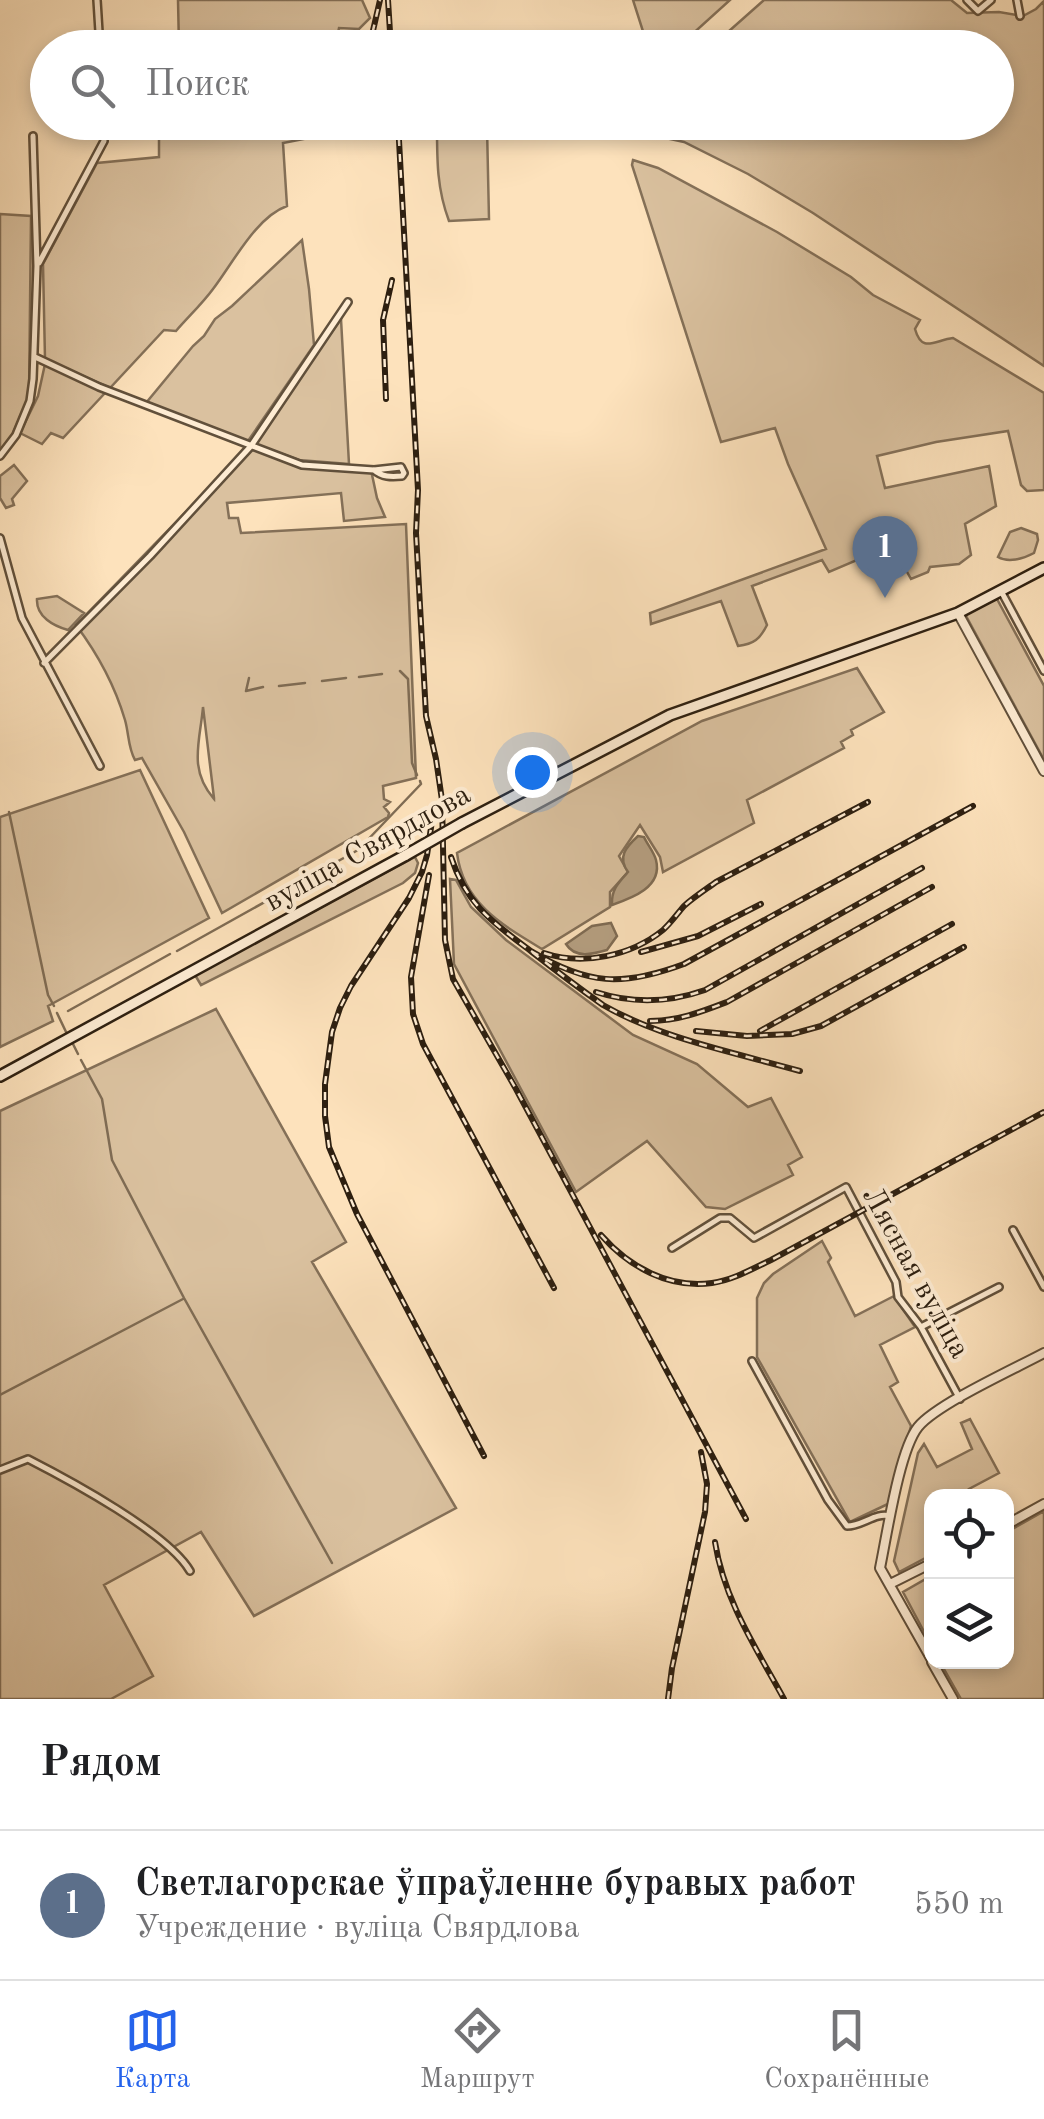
<!DOCTYPE html>
<html lang="ru">
<head>
<meta charset="utf-8">
<style>
  body { margin:0; font-family:"Old Standard TT",serif; background:#f6f6f6; color:#202124 }
  .controls { position:absolute; right:30px; bottom:30px; display:grid; overflow:hidden; border-radius:20px; box-shadow:0 5px 15px #0003 }
  .controls button { width:90px; height:90px; display:grid; place-items:center; padding:0; border:0; border-bottom:2px solid #e0e0e0; background:#fff; color:#202124; font:50px sans-serif }
  .you { position:absolute; left:532px; top:772px; width:35px; height:35px; margin:-25px; border:8px solid #fff; border-radius:50%; background:#1a73e8; box-shadow:0 0 0 15px #1a73e833 }
  .badge { display:grid; place-items:center; width:65px; height:65px; border-radius:50%; background:#2563eb; color:#fff; font-size:32px; font-weight:700 }
  .pin { position:absolute; translate:-50% -82px; filter:drop-shadow(0 2px 5px #0008) }
  .pin::after { content:''; position:absolute; top:52px; width:35px; height:30px; background:inherit; clip-path:polygon(0 0,100% 0,50% 100%) }
  .list { margin:0; padding:0; list-style:none }
  h2 { display:flex; justify-content:space-between; align-items:center; height:130px; margin:0; padding:0 40px; font-size:42px }
  h2 small { font-size:32px; font-weight:400; color:#757577 }
  .list li { display:grid; grid-template-columns:65px 1fr auto; gap:30px; align-items:center; box-sizing:border-box; height:150px; padding:0 40px; border-top:2px solid #e0e0e0 }
  .list b { display:block; font-size:38px; white-space:nowrap }
  .list p { margin:0; font-size:32px; white-space:nowrap; color:#757577 }
  .list em { font-size:32px; font-style:normal; color:#757577 }
  .icon { flex:none; width:55px; height:55px; fill:none; stroke:currentColor; stroke-width:2; stroke-linecap:round; stroke-linejoin:round }
  .map { position:relative; flex:none; width:1044px; height:1699px; overflow:hidden }
  .search { position:absolute; background:#fff; box-shadow:0 5px 15px #0003; left:30px; right:30px; top:30px; height:110px; display:flex; align-items:center; gap:25px; box-sizing:border-box; padding:0 35px; border-radius:55px; color:#757577; font-size:38px }
  .sheet { height:280px; background:#fff }
  nav { display:flex; justify-content:space-around; align-items:center; box-sizing:border-box; height:140px; border-top:2px solid #e0e0e0; background:#fff; font-size:28px; color:#757577 }
  nav a { display:grid; justify-items:center; gap:5px }
  nav .on { color:#2563eb }
  .map>svg:first-child { display:block }
  .green { fill:#dac19f; stroke:#847058; stroke-width:2.5; fill-rule:evenodd }
  .water { fill:#b6a082; stroke:#7f6c54; stroke-width:2.5 }
  .lines { fill:none; stroke-linecap:round; stroke-linejoin:round }
  .stream { stroke:#7f6c54; stroke-width:2.5 }
  .minor-casing { stroke:#61503b; stroke-width:10 }
  .tertiary-casing { stroke:#61503b; stroke-width:12 }
  .secondary-casing { stroke:#2d1f10; stroke-width:14 }
  .minor { stroke:#feecd3; stroke-width:5 }
  .tertiary { stroke:#feecd3; stroke-width:8 }
  .secondary { stroke:#feecd3; stroke-width:9 }
  .rail-casing { stroke:#2d1f10; stroke-width:6 }
  .rail { stroke:#feecd3; stroke-width:2.5; stroke-dasharray:8; stroke-linecap:butt }
  .secondary-bridge-casing { stroke:#2d1f10; stroke-width:14; stroke-linecap:butt }
  .secondary-bridge { stroke:#feecd3; stroke-width:9 }
  .labels { text-anchor:middle; stroke-width:8; stroke-linejoin:round; paint-order:stroke }
  .street-label { font-size:30px; fill:#2d1f10; stroke:#feecd3 }
</style>
</head>
<body>
<div class="map">
<svg width="1044" height="1699" viewBox="0 0 1044 1699">
  <rect width="100%" height="100%" fill="#fde2bc"/>
  <filter id="stains"><feTurbulence type="fractalNoise" baseFrequency=".002" numOctaves="4"/><feColorMatrix values="0 0 0 0 .2 0 0 0 0 .09 0 0 0 0 .02 0 0 0 .5 -.17"/></filter>
  <radialGradient id="worn" r=".72"><stop offset=".6" stop-color="#630" stop-opacity="0"/><stop offset="1" stop-color="#630" stop-opacity=".3"/></radialGradient>
  <!-- green -->
  <path class="green" d="M178 0H362L370 18 359 29 339 28 335 47H179Z
    M633 0H730L677 48 648 47Z
    M764 0H951L967 13 999 12 1023 16 1036 9 1044 1V366L813 213 748 174 684 142 652 135 657 122H996V48L711 47Z
    M159 123H327L329 134 283 143 287 206C256 217 233 263 213 289 202 304 188 317 176 331L164 330 110 388 45 359 43 264 97 163 159 157Z
    M445 126 487 127 489 219 449 221C437 189 437 161 437 127Z
    M633 160 658 168 777 232 851 277 873 295 920 320 915 329C922 354 935 340 953 338L1044 393V490L1027 491 1021 485 1008 431 936 442 877 456 885 488 989 466 996 506 965 524 971 555 959 564 930 567 928 572 911 579 892 545 829 572 822 560 752 586 767 625C760 639 754 644 738 646L721 601 651 624 650 613 826 549 788 464 775 428 721 442 632 165Z
    M0 214 31 216 29 397 9 442 0 449Z
    M302 240 309 289 314 345 248 441 146 403 193 346 204 336 215 319 232 306Z
    M341 319 349 464 299 460 252 443Z
    M45 364 105 393 63 438 51 433 42 444 20 433 38 396Z
    M248 448 299 465 320 469 371 470 377 498 385 517 344 521 341 493 227 503 229 518H238L241 533 406 524 416 778 383 786 384 799 390 802 384 807 389 813 388 817 222 913 184 832 142 758 135 760C128 748 129 734 125 720 115 686 97 653 76 625ZM203 707 214 798V799C188 769 200 742 203 707Z
    M14 465 27 481 12 499 14 505 6 508 0 498V476Z
    M1021 528 1037 534 1038 540 1034 553C1023 559 1008 563 998 557L1010 532Z
    M57 596 84 613 68 630C54 626 36 617 37 599Z
    M997 599 1044 686V760L965 614Z
    M857 668 884 712 851 730 853 735 841 742 844 748 747 800 754 823 663 872 660 857 640 825 619 856 628 872 610 892V907L542 949C502 925 463 903 457 853L702 721Z
    M140 770 209 918 48 1006 53 1021 0 1047V817Z
    M415 857 418 863 415 873 403 883 201 985 195 975Z
    M450 879 456 880 471 907 506 940 633 1035 697 1064 748 1107 771 1098 802 1157 788 1165 793 1175 725 1209 706 1207 647 1141 576 1192 454 964Z
    M216 1009 346 1242 312 1262 456 1508 254 1616 201 1532 104 1585 153 1676 111 1699H0V1111Z
    M822 1241 831 1258 828 1262 855 1316 894 1296 915 1327 880 1345 898 1382 890 1387 911 1426 890 1503 850 1522 757 1357V1298L764 1283 773 1274Z
    M970 1419 999 1473 969 1489 973 1496H932L931 1555 899 1572 894 1561 918 1453 924 1444 937 1467 972 1449 961 1423Z
    M1044 1511V1699H961L940 1662H1006L1007 1532Z
    M931 1576V1645L903 1592Z"/>
  <!-- water -->
  <path class="water" d="M638 836 644 837C647 844 654 852 656 860 663 887 632 898 612 905 611 890 618 883 628 872 617 857 626 847 638 836Z
    M611 923 617 936 607 950C593 954 575 959 566 944L592 926Z"/>
  <g class="lines">
    <!-- stream -->
    <path class="stream" d="M400 671 408 679 412 763 417 775
      M359 677 382 674
      M249 678 246 691 263 687
      M322 681 346 678
      M279 686 305 683
      M9 812 48 995 54 1006
      M177 951 358 850 421 784 420 781
      M68 1011 170 954
      M57 1013 67 1034
      M72 1042 78 1054
      M81 1060 102 1099 112 1160 184 1298 332 1563
      M0 1395 183 1299"/>
    <!-- minor casing -->
    <g class="minor-casing">
      <path id="minor" d="M97 0 100 48
        M967 0 978 11 991 0
        M1017 0 1020 16
        M39 263 104 141V122
        M35 357 99 387 302 465 374 470 401 467 404 473 402 476C391 477 382 477 374 470
        M0 456 16 435 30 401 33 379 37 266 33 136
        M0 538 22 618 100 766
        M1001 591 1044 671
        M44 663 150 556 251 446 348 302
        M1013 1230 1044 1287
        M672 1248 720 1218H730L754 1238 846 1187 896 1282 898 1297 921 1327 960 1399
        M921 1327 999 1287
        M752 1361 828 1500 847 1526C863 1526 875 1512 890 1516
        M0 1470 28 1459C69 1480 168 1533 190 1571"/>
    </g>
    <!-- tertiary casing -->
    <g class="tertiary-casing">
      <path id="tertiary" d="M958 613 1044 771
        M1006 1525 1044 1504
        M890 1584 932 1563
        M932 1660 880 1568C887 1535 899 1451 918 1427 937 1404 1014 1369 1044 1353
        M932 1662 953 1699"/>
    </g>
    <!-- secondary casing -->
    <g class="secondary-casing">
      <path id="secondary" d="M462 823 670 715 958 613 1044 568
        M0 1076 406 855"/>
    </g>
    <!-- minor -->
    <use href="#minor" class="minor"/>
    <!-- tertiary -->
    <use href="#tertiary" class="tertiary"/>
    <!-- secondary -->
    <use href="#secondary" class="secondary"/>
    <!-- rail casing -->
    <g class="rail-casing">
      <path id="rail" d="M388 0 391 48
        M369 48 380 0
        M398 122 418 490 416 533 425 697 426 716 436 759 442 800 445 940 453 979 516 1089 746 1519
        M352 127 353 122
        M386 399 383 320 392 280
        M433 814 427 855 422 872 409 898 351 986 340 1008 332 1032 325 1084V1116L329 1147 357 1214 484 1456
        M451 857C467 906 494 923 532 952 555 970 579 988 603 1005 660 1038 736 1053 800 1071
        M429 875 411 977 413 1014 423 1044 554 1288
        M531 951C588 985 622 987 684 964L973 806
        M641 952 698 936 761 904
        M544 953C583 966 631 956 663 930 671 923 677 914 684 906 694 897 705 890 716 882L868 802
        M596 992C633 1004 668 1003 705 990L922 868
        M650 1021C678 1021 701 1012 727 1002L932 887
        M696 1031 747 1036 792 1034 821 1026 964 947
        M760 1031 952 924
        M601 1235C629 1267 669 1289 712 1283 733 1280 752 1269 771 1260L1044 1112
        M715 1542C724 1600 756 1648 784 1699
        M668 1699 672 1668 705 1512 707 1484 701 1452"/>
    </g>
    <!-- rail -->
    <use href="#rail" class="rail"/>
    <!-- secondary-bridge casing -->
    <g class="secondary-bridge-casing">
      <path id="secondary-bridge" d="M406 855 462 823"/>
    </g>
    <!-- secondary-bridge -->
    <use href="#secondary-bridge" class="secondary-bridge"/>
  </g>
  <g class="labels">
    <!-- street labels -->
    <g class="street-label">
      <text transform="translate(367 847) rotate(-29)" y="10">вуліца Свярдлова</text>
      <text transform="translate(917 1272) rotate(61)" y="10">Лясная вуліца</text>
    </g>
  </g>
  <rect width="100%" height="100%" filter="url(#stains)"/>
  <rect width="100%" height="100%" fill="url(#worn)"/>
</svg>
<div class="controls">
<button><svg class="icon" aria-label="locate" viewBox="0 0 24 24"><circle cx="12" cy="12" r="6"/><path d="M12 2v4M12 18v4M2 12h4M18 12h4"/></svg></button>
<button><svg class="icon" aria-label="layers" viewBox="0 0 24 24"><path d="M12 4l9 5-9 5-9-5zM3 14l9 5 9-5"/></svg></button>
</div>
<div class="you"></div>
<div class="pin badge" style="left:885px;top:598px;background:#5c6f8a">1</div>
<div class="search"><svg class="icon" aria-label="search" viewBox="0 0 24 24"><circle cx="10" cy="10" r="6"/><path d="M15 15l6 6"/></svg>Поиск</div>
</div>
<section class="sheet">
<h2>Рядом<small></small></h2>
<ul class="list">
<li><span class="badge" style="background:#5c6f8a">1</span><div><b>Светлагорскае ўпраўленне буравых работ</b><p>Учреждение · вуліца Свярдлова</p></div><em>550 m</em></li>
</ul>
</section>
<nav>
<a class="on"><svg class="icon" aria-label="map" viewBox="0 0 24 24"><path d="M3 6l6-2 6 2 6-2v14l-6 2-6-2-6 2zM9 4v14M15 6v14"/></svg>Карта</a>
<a><svg class="icon" aria-label="directions" viewBox="0 0 24 24"><path d="M12 3l9 9-9 9-9-9zM9 14v-3h6M13 9l2 2-2 2"/></svg>Маршрут</a>
<a><svg class="icon" aria-label="saved" viewBox="0 0 24 24"><path d="M7 4h10v16l-5-4-5 4z"/></svg>Сохранённые</a>
</nav>
</body>
</html>
